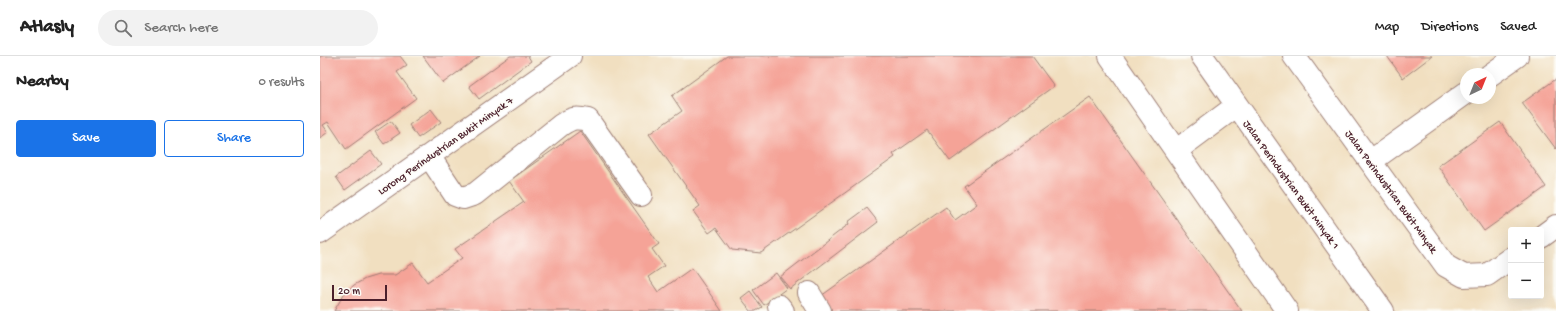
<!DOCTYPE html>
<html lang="en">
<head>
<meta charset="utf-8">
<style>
  body { margin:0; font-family:"Gochi Hand",sans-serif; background:#f2f2f2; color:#222 }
  .controls { position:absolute; right:12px; bottom:12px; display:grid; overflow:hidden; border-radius:4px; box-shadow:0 4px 16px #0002 }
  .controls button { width:36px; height:36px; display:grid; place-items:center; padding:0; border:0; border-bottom:1px solid #e0e0e0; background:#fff; color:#222; font:20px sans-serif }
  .compass { position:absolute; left:1140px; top:12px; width:36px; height:36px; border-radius:50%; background:#fff; box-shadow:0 4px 16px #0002; rotate:43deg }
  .scale { position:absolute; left:12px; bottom:10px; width:55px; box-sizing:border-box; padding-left:4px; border:2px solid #4a1f2b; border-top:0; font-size:11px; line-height:14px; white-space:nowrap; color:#4a1f2b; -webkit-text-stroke:3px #fdfcf7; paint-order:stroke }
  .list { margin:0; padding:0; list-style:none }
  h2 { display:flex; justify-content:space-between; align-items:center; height:52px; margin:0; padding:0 16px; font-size:17px }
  h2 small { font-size:13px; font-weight:400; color:#767676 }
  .actions { display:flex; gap:8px; padding:12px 16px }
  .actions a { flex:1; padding:9px 0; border:1px solid #1a73e8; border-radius:4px; text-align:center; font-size:14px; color:#1a73e8 }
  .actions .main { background:#1a73e8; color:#fff }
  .icon { flex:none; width:22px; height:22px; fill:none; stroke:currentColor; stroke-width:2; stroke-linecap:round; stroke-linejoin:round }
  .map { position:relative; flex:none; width:1236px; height:255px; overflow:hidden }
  header { display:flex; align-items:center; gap:24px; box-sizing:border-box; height:56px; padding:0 20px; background:#fff; border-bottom:1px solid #e0e0e0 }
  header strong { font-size:19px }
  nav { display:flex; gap:22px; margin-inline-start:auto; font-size:14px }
  .search { width:280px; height:36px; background:#f2f2f2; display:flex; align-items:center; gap:10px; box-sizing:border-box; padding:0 14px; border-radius:22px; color:#767676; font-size:15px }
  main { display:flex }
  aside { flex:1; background:#fff }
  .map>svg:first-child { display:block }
  .building { fill:#f5a397 }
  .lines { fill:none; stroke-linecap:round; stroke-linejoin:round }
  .minor-casing { stroke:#9e7f76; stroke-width:24 }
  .minor { stroke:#fff; stroke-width:22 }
  .labels { text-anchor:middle; stroke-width:3; stroke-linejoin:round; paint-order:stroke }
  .street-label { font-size:11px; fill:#4a1f2b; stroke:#fdfcf7 }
</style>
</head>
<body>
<header>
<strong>Atlasly</strong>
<div class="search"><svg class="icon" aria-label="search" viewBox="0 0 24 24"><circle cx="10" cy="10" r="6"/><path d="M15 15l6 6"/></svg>Search here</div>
<nav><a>Map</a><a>Directions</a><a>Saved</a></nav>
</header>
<main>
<aside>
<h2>Nearby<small>0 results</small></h2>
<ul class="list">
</ul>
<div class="actions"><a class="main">Save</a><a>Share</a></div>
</aside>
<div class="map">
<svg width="1236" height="255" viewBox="0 0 1236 255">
  <rect width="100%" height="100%" fill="#fdfcf7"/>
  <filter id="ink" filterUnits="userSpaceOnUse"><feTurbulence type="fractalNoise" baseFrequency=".025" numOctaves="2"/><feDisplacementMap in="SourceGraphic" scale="8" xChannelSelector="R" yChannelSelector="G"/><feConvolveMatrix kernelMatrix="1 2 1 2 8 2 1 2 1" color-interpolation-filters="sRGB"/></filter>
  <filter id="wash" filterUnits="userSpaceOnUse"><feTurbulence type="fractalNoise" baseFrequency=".012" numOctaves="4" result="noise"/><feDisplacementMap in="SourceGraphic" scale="16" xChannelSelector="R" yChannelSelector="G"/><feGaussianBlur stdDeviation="0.9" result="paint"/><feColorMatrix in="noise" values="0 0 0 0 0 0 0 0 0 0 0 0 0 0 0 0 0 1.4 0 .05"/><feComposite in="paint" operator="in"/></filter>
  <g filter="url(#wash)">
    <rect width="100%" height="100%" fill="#f1dfc0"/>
    <g id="blocks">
      <!-- building -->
      <path class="building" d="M0 0H80L87 9 77 16 96 42 26 93 8 66 3 69 8 76 0 82Z
        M103 0H160L123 27Z
        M190 0H208L211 5 159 43 149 30Z
        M407 0H712L734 30 630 105 607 74 573 98 575 101 441 197 412 194 396 172 389 177 373 155 380 150 329 78 362 55 352 40Z
        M1067 0H1112L1083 22Z
        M1236 23V93L1202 47Z
        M770 41 922 255H511L501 240 626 151 635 164 657 148 644 130Z
        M111 53 121 66 98 82 89 69Z
        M71 65 80 77 64 88 55 76Z
        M1180 66 1226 131 1164 175 1118 110Z
        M260 75 339 188 332 193 344 210 328 221 338 236 372 212 402 255H14L24 238 34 229 45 223 58 219H75L93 207 107 226 142 202 135 193 204 146 189 125Z
        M51 95 61 108 25 134 16 121Z
        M547 152 558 166 470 233 460 221 529 168 528 166Z
        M456 217 467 232 444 249 433 234Z
        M430 235 442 251 436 255H431L421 242Z"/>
    </g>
  </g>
  <g filter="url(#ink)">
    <use href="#blocks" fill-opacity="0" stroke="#9e7f76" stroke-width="1"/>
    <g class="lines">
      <!-- minor casing -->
      <g class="minor-casing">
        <path id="minor" d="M790 0 967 255
          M882 0 1063 255
          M974 0 1126 210 1144 220 1167 219 1191 202
          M1170 19 1197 0
          M857 94 916 50
          M109 100 135 139 143 142 155 138 241 69C252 62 255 61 268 64L321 139
          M1051 105 1146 37
          M0 177 250 0
          M1221 181 1236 170
          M489 237 500 255
          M459 250 463 255"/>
      </g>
      <!-- minor -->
      <use href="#minor" class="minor"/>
    </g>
  </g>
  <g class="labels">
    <!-- street labels -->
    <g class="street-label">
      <text transform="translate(125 89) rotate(-35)" y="4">Lorong Perindustrian Bukit Minyak 7</text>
      <text transform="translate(972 128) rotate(54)" y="4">Jalan Perindustrian Bukit Minyak 1</text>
      <text transform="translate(1072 135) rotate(54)" y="4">Jalan Perindustrian Bukit Minyak</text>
    </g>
  </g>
</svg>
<div class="controls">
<button>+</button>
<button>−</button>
</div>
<svg class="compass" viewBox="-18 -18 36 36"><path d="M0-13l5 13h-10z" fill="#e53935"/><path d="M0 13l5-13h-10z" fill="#767676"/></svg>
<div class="scale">20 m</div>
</div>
</main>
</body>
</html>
